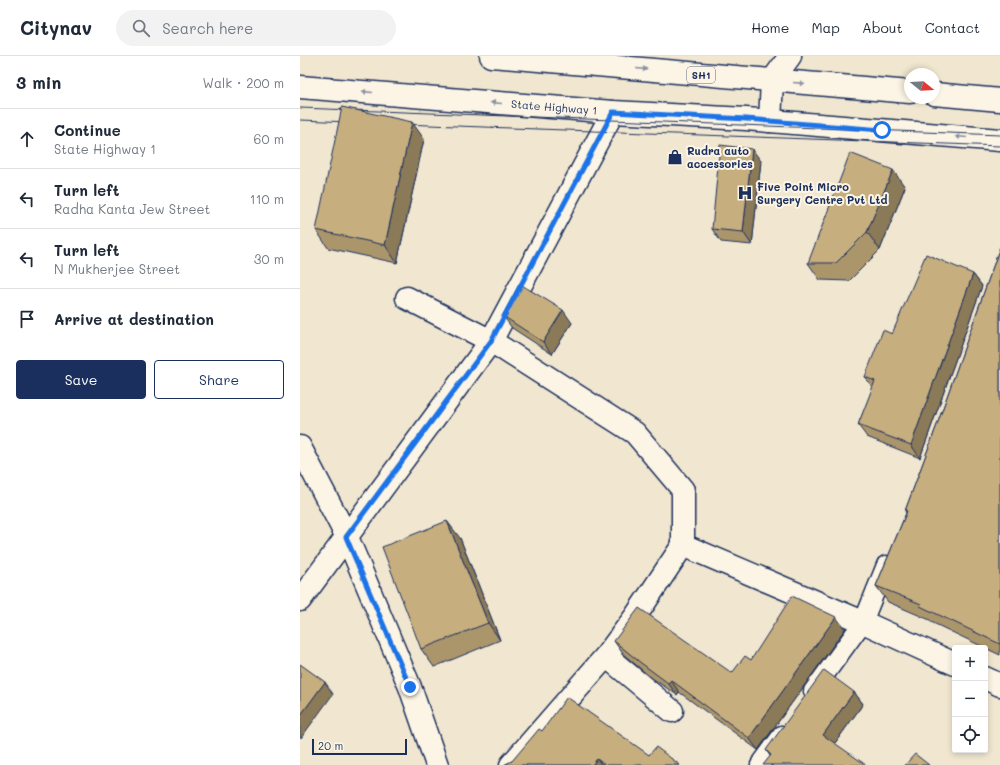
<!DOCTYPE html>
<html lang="en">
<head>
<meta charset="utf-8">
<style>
  body { margin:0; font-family:Mali,sans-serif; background:#f2f2f3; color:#1f2937 }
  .controls { position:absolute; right:12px; bottom:12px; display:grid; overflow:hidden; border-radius:4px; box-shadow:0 2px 6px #0003 }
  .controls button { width:36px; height:36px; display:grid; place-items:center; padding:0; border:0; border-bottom:1px solid #e0e1e3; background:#fff; color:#1f2937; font:20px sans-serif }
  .compass { position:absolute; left:604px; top:12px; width:36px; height:36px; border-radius:50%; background:#fff; box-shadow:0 2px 6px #0003; rotate:108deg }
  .scale { position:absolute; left:12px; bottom:10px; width:95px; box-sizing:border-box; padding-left:4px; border:2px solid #1b2f5e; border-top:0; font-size:11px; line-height:14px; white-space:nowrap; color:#1b2f5e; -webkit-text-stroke:3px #fcf5e5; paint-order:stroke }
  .stop { position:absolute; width:12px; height:12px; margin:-9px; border:3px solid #1a73e8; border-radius:50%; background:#fff }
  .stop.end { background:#1a73e8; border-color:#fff; box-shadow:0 1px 4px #0008 }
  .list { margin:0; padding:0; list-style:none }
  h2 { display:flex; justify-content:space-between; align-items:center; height:52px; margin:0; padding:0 16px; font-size:17px }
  h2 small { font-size:13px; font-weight:400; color:#747a83 }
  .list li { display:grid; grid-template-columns:26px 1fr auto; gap:12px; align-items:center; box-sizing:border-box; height:60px; padding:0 16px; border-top:1px solid #e0e1e3 }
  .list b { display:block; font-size:15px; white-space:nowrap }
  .list p { margin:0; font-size:13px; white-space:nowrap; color:#747a83 }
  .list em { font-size:13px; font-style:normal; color:#747a83 }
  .actions { display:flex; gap:8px; padding:12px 16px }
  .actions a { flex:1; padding:9px 0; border:1px solid #1b2f5e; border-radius:4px; text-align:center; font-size:14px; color:#1b2f5e }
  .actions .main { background:#1b2f5e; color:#fff }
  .icon { flex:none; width:22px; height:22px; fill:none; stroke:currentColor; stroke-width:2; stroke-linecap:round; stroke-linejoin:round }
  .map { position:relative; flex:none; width:700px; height:709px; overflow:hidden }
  header { display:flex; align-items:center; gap:24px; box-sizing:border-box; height:56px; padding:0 20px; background:#fff; border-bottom:1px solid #e0e1e3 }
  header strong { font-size:19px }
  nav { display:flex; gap:22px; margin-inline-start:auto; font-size:14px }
  .search { width:280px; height:36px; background:#f2f2f3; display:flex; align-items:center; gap:10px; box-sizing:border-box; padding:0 14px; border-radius:22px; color:#747a83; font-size:15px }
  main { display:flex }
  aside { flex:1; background:#fff }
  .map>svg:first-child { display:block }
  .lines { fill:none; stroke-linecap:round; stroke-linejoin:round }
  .lane-casing { stroke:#1b2f5e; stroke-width:21 }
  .street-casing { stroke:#1b2f5e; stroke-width:25 }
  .primary-casing { stroke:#1b2f5e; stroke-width:25 }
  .lane { stroke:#fcf5e5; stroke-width:18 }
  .street { stroke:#fcf5e5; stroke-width:22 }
  .primary { stroke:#fcf5e5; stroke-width:22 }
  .tram { stroke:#1b2f5e; stroke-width:1 }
  .wall { fill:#ab966c; stroke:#1b2f5e }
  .shaded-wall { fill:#8b7a58; stroke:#1b2f5e }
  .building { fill:#c7ae7e; stroke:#1b2f5e }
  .oneway { fill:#8c92a2 }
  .route { stroke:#1a73e8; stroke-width:5 }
  .labels { text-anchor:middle; stroke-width:4; stroke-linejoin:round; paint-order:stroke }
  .shield { fill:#fcf5e5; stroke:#5e6a86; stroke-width:1 }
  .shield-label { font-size:10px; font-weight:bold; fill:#1b2f5e }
  .street-label { font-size:11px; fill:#1b2f5e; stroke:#fcf5e5 }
  .poi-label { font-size:11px; font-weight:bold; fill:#1b2f5e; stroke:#fcf5e5; text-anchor:start }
</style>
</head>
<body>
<header>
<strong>Citynav</strong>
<div class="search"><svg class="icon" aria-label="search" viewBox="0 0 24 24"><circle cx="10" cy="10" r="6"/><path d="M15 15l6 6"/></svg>Search here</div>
<nav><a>Home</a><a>Map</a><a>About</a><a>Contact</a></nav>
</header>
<main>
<aside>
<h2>3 min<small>Walk · 200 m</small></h2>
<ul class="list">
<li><svg class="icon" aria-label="ahead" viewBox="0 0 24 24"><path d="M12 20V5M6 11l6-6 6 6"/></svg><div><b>Continue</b><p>State Highway 1</p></div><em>60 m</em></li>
<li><svg class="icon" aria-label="left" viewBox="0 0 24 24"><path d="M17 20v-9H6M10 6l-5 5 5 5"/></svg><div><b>Turn left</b><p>Radha Kanta Jew Street</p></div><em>110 m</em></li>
<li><svg class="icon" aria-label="left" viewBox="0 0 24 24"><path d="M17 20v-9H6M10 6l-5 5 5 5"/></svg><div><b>Turn left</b><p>N Mukherjee Street</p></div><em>30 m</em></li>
<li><svg class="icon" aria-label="arrive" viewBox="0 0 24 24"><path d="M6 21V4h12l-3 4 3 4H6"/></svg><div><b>Arrive at destination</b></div></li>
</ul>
<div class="actions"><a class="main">Save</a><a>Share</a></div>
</aside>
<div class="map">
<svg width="700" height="709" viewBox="0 0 700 709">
  <rect width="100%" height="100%" fill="#f1e7d0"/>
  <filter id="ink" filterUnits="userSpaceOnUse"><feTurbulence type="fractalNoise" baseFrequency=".025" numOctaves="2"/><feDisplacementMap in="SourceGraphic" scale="8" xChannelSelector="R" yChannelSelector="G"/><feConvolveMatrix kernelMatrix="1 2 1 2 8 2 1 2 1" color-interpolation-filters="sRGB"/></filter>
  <g filter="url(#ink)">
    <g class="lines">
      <!-- lane casing -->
      <g class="lane-casing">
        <path id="lane" d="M513 635 563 566 586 509
          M460 709 482 679"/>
      </g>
      <!-- street casing -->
      <g class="street-casing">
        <path id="street" d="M470 65 472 25 490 0
          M107 242 191 285 335 377 383 434V489L335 561 306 600 211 709
          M0 391 47 481 110 631 137 709
          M383 489 563 566 655 608
          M0 544 191 285 313 56
          M306 600 372 655
          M685 622 700 629"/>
      </g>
      <!-- primary casing -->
      <g class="primary-casing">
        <g id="primary">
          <path d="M191 0 610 36"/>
          <path id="s1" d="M0 31 313 56 446 63 700 84"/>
          <path d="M634 38 700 44"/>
        </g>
      </g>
      <!-- lane -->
      <use href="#lane" class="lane"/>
      <!-- street -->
      <use href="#street" class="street"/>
      <!-- primary -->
      <use href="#primary" class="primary"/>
      <!-- tram -->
      <path class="tram" d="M0 52 700 79
        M0 64 50 66
        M102 68 700 90"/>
    </g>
    <!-- wall -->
    <path class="wall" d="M124 83 97 207 28 192 16 174Z
      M461 105 452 189 421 186 412 173Z
      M605 131 580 194 549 225 520 224 508 207Z
      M700 191V599L631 566 630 564 588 546 576 530 606 457 605 455 637 369Z
      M673 218 682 230 620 402 567 381 558 369 573 332 565 321 592 278Z
      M203 260 272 267 252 298 212 272Z
      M160 482 200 584 134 611 121 593Z
      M545 573 458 694 379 636 377 639 349 620 323 598 314 585 432 617 451 604Z
      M554 636 563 648 535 687 470 700 466 694Z
      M242 675 349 699 380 709H204L212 705Z"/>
    <!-- shaded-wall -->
    <path class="shaded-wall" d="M112 66 124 83 97 207 85 189Z
      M452 93 461 105 452 189 443 176Z
      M593 114 605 131 580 194 567 176Z
      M673 218 682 230 620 402 611 389Z
      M263 254 272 267 252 298 243 286Z
      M147 465 160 482 200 584 188 567Z
      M536 561 545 573 458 694 449 682Z
      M371 624 379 636 377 639 368 627Z
      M25 626 33 638 1 682 0 680V660Z
      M554 636 563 648 532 691 523 679Z
      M297 703 302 709H292Z"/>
    <!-- building -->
    <path class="building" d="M42 51 112 66 85 189 16 174Z
      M420 89 452 93 443 176 412 173Z
      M550 97 593 114 567 176 536 207H508Z
      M700 191V588L620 550 621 548 576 530 607 455H605L637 369Z
      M626 198 673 218 611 389 558 369 575 325 565 321 583 274 592 278Z
      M220 228 263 254 243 286 203 260Z
      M147 465 188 567 121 593 82 491Z
      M492 540 536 561 449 682 371 624 368 627 341 607 314 585 339 552 432 617 445 600 451 604Z
      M0 608 25 626 0 660Z
      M524 614 554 636 523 679 566 709H463L471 699 466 694Z
      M267 641 349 699 356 691 380 709H305L297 703 292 709H204L212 705 239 673 242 675Z
      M615 698 629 709H605Z"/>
    <!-- one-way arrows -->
    <defs><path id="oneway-solid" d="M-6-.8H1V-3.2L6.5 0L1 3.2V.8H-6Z"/></defs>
    <g class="oneway">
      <use href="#oneway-solid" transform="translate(342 13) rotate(5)"/>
      <use href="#oneway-solid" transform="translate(499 27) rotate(5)"/>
      <use href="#oneway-solid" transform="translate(67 36) rotate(-175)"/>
      <use href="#oneway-solid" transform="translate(196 47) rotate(-175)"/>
      <use href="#oneway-solid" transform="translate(661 81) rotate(-175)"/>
    </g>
  </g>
  <g class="lines" filter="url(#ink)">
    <!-- route -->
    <path class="route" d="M110 631 46 481 191 285 313 56 446 63 582 74"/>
  </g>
  <!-- icons -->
  <defs>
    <g id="shop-bare" transform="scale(1.2)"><path d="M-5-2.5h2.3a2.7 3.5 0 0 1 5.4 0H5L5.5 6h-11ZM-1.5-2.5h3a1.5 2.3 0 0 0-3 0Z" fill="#1b2f5e" stroke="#fcf5e5" stroke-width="2.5" paint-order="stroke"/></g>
    <g id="hospital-bare" transform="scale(1.2)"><path d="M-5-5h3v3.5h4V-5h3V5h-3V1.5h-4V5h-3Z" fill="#1b2f5e" stroke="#fcf5e5" stroke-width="2.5" paint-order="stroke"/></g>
  </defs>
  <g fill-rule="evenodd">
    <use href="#shop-bare" x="375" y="101"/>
    <use href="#hospital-bare" x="445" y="137"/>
  </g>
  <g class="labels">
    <!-- shield labels -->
    <rect class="shield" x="387" y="11" width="28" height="16" rx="3"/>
    <g class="shield-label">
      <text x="401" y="23">SH1</text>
    </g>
    <!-- street labels -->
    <g class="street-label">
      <text dy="4" stroke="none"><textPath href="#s1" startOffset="255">State Highway 1</textPath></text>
    </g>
    <!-- poi labels -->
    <g class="poi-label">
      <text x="387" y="99">Rudra auto<tspan x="387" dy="13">accessories</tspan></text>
      <text x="457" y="135">Five Point Micro<tspan x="457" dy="13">Surgery Centre Pvt Ltd</tspan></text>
    </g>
  </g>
</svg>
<div class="controls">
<button>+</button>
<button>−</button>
<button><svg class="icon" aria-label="locate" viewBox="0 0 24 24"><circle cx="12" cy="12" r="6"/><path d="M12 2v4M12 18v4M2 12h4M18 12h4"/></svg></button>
</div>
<svg class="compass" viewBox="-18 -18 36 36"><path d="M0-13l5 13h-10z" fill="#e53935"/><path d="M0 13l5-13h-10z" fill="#747a83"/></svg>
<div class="scale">20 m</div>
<div class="stop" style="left:582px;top:74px"></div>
<div class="stop end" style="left:110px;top:631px"></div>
</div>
</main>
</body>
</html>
